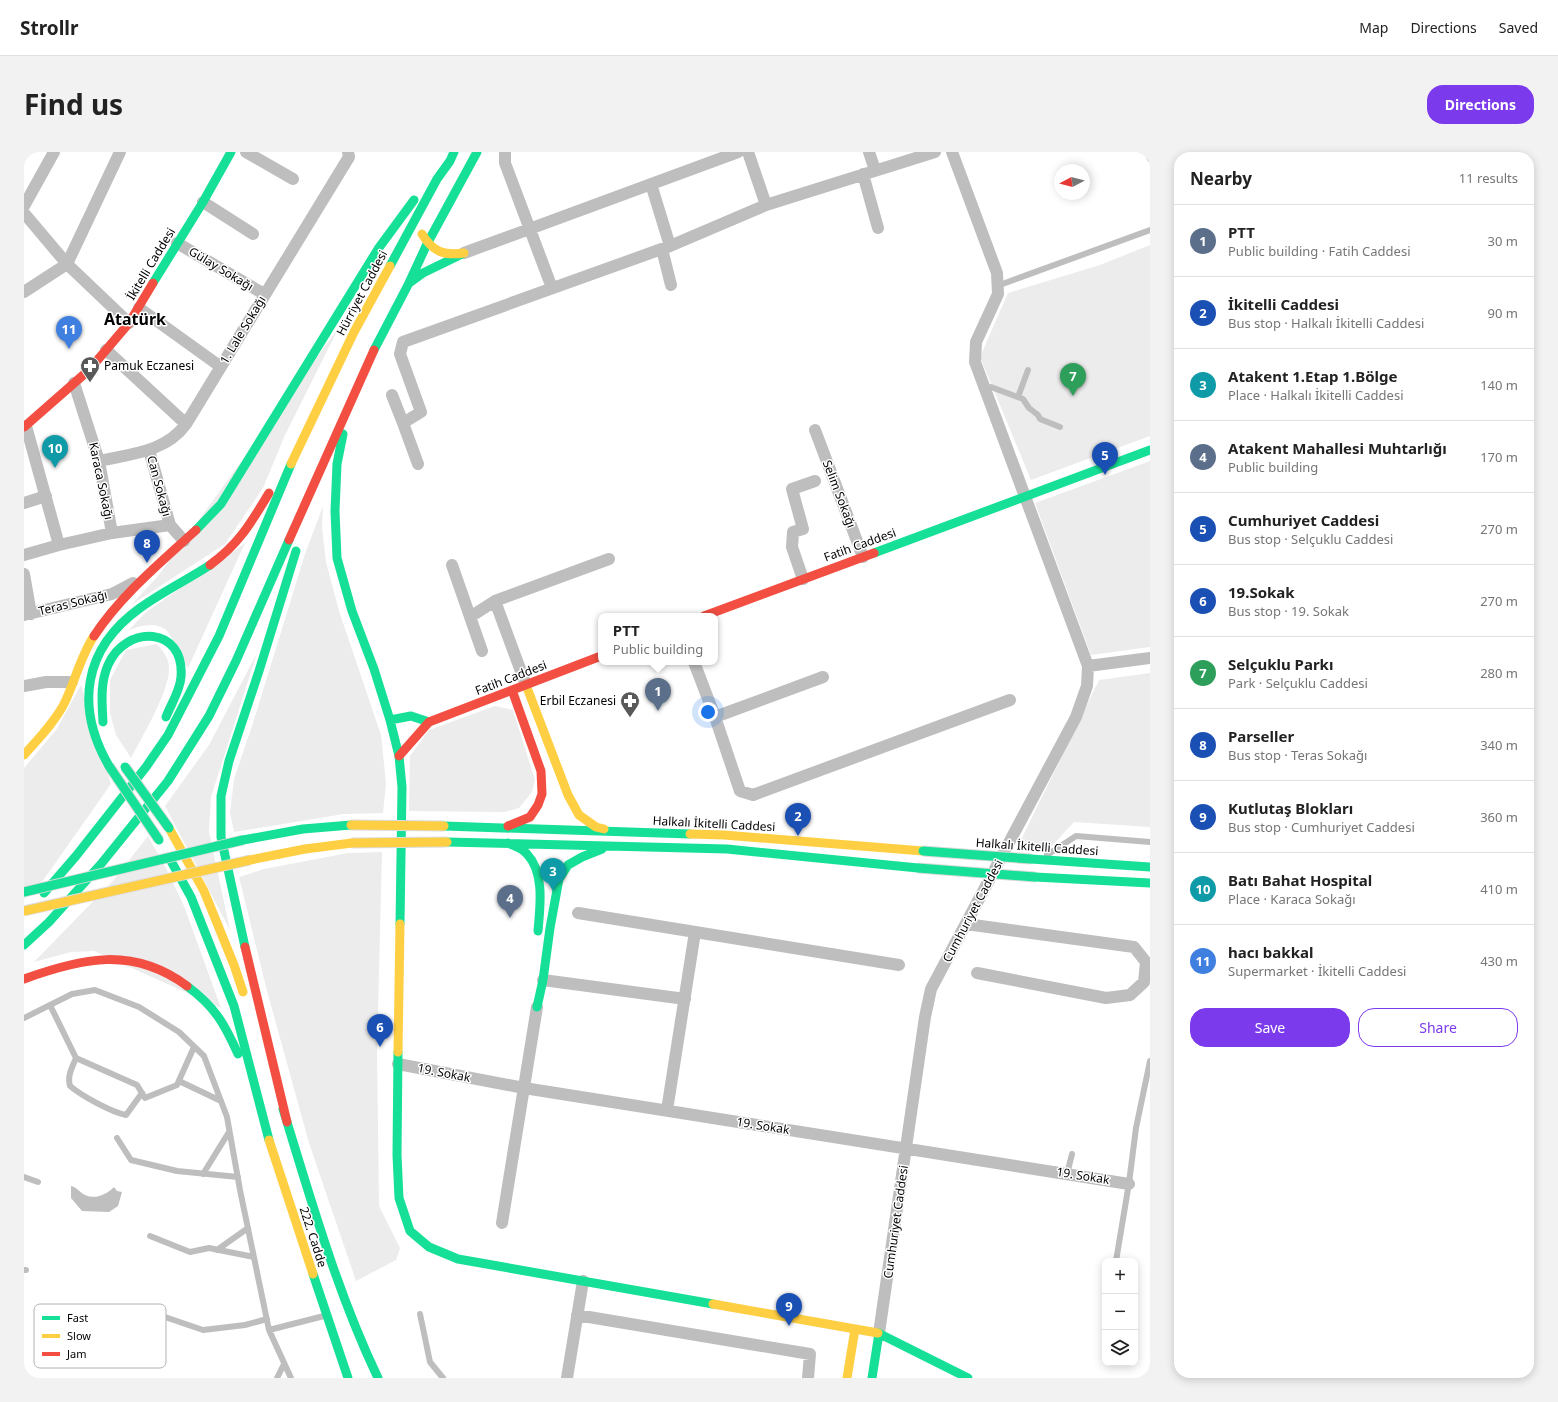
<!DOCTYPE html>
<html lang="en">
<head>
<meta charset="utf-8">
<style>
  body { margin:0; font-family:"Noto Sans",sans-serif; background:#f2f2f2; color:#222 }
  .controls { position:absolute; right:12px; bottom:12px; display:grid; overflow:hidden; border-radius:8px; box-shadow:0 2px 10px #0003 }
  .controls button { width:36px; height:36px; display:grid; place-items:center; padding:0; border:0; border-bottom:1px solid #e0e0e0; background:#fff; color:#222; font:20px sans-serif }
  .compass { position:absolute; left:1030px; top:12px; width:36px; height:36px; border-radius:50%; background:#fff; box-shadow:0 2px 10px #0003; rotate:263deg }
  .you { position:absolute; left:684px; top:560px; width:14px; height:14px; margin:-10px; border:3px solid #fff; border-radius:50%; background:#1a73e8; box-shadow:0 0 0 6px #1a73e833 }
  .badge { display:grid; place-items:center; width:26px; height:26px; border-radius:50%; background:#7c3aed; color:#fff; font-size:13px; font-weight:700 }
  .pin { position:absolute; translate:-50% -33px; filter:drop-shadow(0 1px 2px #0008) }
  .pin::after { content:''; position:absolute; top:21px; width:14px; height:12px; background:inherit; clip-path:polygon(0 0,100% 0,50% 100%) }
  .popup { position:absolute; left:574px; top:461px; width:120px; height:52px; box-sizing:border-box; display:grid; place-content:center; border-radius:8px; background:#fff; filter:drop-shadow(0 1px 3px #0005); font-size:13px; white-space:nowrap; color:#767676 }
  .popup b { font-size:15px; color:#222 }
  .popup::after { content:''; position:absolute; left:50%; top:100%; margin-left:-8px; border:8px solid transparent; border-top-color:#fff }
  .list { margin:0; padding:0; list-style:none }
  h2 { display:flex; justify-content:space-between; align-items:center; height:52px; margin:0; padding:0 16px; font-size:17px }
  h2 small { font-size:13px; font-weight:400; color:#767676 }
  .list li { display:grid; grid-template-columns:26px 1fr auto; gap:12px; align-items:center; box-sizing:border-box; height:72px; padding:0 16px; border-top:1px solid #e0e0e0 }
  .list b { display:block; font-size:15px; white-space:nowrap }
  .list p { margin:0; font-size:13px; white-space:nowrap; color:#767676 }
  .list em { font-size:13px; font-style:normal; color:#767676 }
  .actions { display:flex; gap:8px; padding:12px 16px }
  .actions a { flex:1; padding:9px 0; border:1px solid #7c3aed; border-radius:16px; text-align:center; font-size:14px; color:#7c3aed }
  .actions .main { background:#7c3aed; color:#fff }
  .icon { flex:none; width:22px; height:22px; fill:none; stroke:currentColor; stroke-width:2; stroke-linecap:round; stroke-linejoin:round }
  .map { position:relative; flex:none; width:1126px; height:1226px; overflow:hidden; border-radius:16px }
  header { display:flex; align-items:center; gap:24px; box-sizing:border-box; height:56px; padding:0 20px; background:#fff; border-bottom:1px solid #e0e0e0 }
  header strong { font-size:19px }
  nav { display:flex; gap:22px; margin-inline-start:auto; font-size:14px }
  .intro { display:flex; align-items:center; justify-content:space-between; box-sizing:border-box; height:96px; padding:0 24px }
  h1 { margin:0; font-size:28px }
  .button { padding:10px 18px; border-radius:16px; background:#7c3aed; color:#fff; font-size:14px; font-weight:700 }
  main { display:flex; gap:24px; padding:0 24px }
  aside { flex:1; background:#fff; border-radius:16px; box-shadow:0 2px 10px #0003 }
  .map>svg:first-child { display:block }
  .green { fill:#ececec }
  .water { fill:#bfbfbf }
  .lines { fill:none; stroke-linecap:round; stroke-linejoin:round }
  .lane { stroke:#bebebe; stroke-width:6 }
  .street { stroke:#bebebe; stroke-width:12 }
  .fast { stroke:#16e098; stroke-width:9 }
  .slow { stroke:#ffcf43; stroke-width:9 }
  .jam { stroke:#f24e42; stroke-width:9 }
  .fast-bridge-casing { stroke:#dbdbdb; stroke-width:11; stroke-linecap:butt }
  .slow-bridge-casing { stroke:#dbdbdb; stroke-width:11; stroke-linecap:butt }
  .fast-bridge { stroke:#16e098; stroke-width:9 }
  .slow-bridge { stroke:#ffcf43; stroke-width:9 }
  .labels { text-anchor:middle; stroke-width:3; stroke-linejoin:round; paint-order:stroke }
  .street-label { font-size:12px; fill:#000; stroke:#fff }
  .poi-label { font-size:12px; fill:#000; stroke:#fff; text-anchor:start }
  .district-label { font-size:16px; font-weight:bold; fill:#000; stroke:#fff }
  .key { fill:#fff; stroke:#b2b2b2; stroke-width:1 }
  .key-label { font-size:11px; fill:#000 }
</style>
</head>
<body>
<header>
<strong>Strollr</strong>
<nav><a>Map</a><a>Directions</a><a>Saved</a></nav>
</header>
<div class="intro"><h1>Find us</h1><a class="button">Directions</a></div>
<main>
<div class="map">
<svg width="1126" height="1226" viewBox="0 0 1126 1226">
  <rect width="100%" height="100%" fill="#fff"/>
  <!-- green -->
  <path class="green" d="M1126 93V284L1007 328 956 205 984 141 1076 113Z
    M315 175 261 283 239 336 201 392 107 453 134 424Z
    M1126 309V495L1067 503 1011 351Z
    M299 354 298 375 302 410 315 459 357 583 362 631 359 661 320 662 210 680 206 661 210 627 229 571 281 402Z
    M221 391 164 516C160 510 147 482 142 478 131 469 115 474 104 479L121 461Z
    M133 492C139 499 145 506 145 516 146 538 118 585 107 606L92 583 86 561V528L102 498Z
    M233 501 187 645 185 680 206 778 141 654 185 593Z
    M1126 521V675L1050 670 1027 695 994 694 1075 528Z
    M57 533 87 632 18 730 0 747V616L32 578Z
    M471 554 489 558 511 628 508 640 495 656 480 660 385 659 386 604 405 578Z
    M124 684 143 718 160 754 197 856 70 799 47 800 10 810 88 730Z
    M358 700 353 899 355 1054 376 1096 372 1108 332 1129 285 991 243 839 215 725 240 717 324 701Z"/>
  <!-- water -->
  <path class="water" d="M47 1034C54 1036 55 1040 61 1043 72 1048 83 1042 90 1035L93 1039 98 1040 94 1054 85 1060 58 1059 47 1046Z"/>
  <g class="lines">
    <!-- lane -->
    <path class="lane" d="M1123 0 1126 7
      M973 134 1126 78
      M961 237 967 235 999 247 1005 256 1014 263 1016 267 1036 275
      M994 245 1004 218
      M1023 703 1052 684 1126 690
      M26 853 52 906 113 933 121 946 153 933 170 895
      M0 866 48 842 71 838 115 855 155 880 180 904 203 965 216 1038 245 1178 267 1226
      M52 906C48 916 43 924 46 934 58 944 87 960 102 963L118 941
      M155 929 197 949
      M93 986 107 1008 153 1019 214 1025
      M179 1022 205 980
      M1043 1022 1048 1002
      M0 1025 14 1030
      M126 1084 166 1100 185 1096 230 1105
      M193 1098 224 1076
      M1092 1109 1105 1031 1112 976 1126 909
      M0 1118H2
      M396 1162 406 1210 419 1226
      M138 1164 179 1178 221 1173 243 1167
      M245 1178 300 1164
      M253 1226 260 1212"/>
    <!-- street -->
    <path class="street" d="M222 0 269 27
      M481 0V11L528 136
      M724 0 742 53
      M845 0 851 18
      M839 22 854 76
      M627 32 646 94
      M179 50 229 82
      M0 54 30 0
      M0 61 43 112 105 171
      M153 91 240 142
      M638 97 647 133
      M440 101 714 0
      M0 140 43 112 96 0
      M115 156 197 215
      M82 198 162 272
      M50 231 75 309 88 381
      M368 243 379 271 397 260 376 202 379 190 646 94 742 53 911 0
      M379 271 394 312
      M2 274 35 393
      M791 278 839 405
      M125 298 146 373 160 389
      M75 309C107 302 142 300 162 272L325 5 324 0
      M0 351 22 344
      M0 403 35 393 88 381 146 373
      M428 413 458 499
      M0 422 7 462
      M779 427 768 395 769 380 779 377 768 337 791 329
      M471 449 502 533
      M0 463 88 442 109 431
      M446 465 471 449 585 407
      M670 510 691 565 716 639 729 643 986 548
      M1064 514 1126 506
      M0 534 22 530H48
      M691 565 799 525
      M554 761 875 813
      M942 772 1110 795 1122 810 1120 830 1106 843 1082 846 953 821
      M519 828 661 847
      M374 912 500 936 1105 1032
      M643 958 671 780
      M478 1071 513 855
      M553 1163 786 1202 784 1226
      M855 1181 901 865 907 837 1052 565 1063 534 1064 514 951 210 952 190 974 142 973 121 928 0
      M543 1226 559 1129"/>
    <!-- fast -->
    <path class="fast" d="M366 114 413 27 426 9 430 0
      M129 131 179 50 207 0
      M385 131 399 121 438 102
      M350 198 385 131 403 92 453 0
      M319 282 313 312 311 359 313 406 328 459 350 517 366 568
      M172 378 197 352 354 97 390 48
      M850 401 1126 298
      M79 570C78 551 76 531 84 513 102 472 161 474 157 525 156 539 147 552 142 565
      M85 614C51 555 59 497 116 456 138 440 163 428 186 413
      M420 674 666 682
      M219 688 279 677 327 673
      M423 690 703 697 894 716
      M484 691C490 694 498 696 503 702 521 721 516 755 514 779
      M1007 707 1126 715
      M147 709 167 745 210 854 245 988
      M1011 725 1126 731
      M20 741 52 704 122 615 144 583 195 484 267 312
      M376 772 378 635 375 604 366 568 387 564 405 570
      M0 793 25 770 77 712 144 629 185 564 212 509 265 388
      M221 795 197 685V644L205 609 235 519 272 399
      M163 834C191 855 200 871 214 902
      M513 855 519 828 526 776 535 727 544 713 558 705 578 697
      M374 900 373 1003 375 1046 386 1079 405 1095 434 1107 689 1152
      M259 957C287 1048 313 1140 354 1226
      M289 1122 324 1226
      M854 1181 944 1226
      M848 1226 855 1181"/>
    <!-- slow -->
    <path class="slow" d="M398 82C409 100 420 104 440 101
      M267 312 330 180 366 114
      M502 533 544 643 555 663 572 675 580 677
      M0 603C14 587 30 571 40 552 51 530 56 505 70 484
      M145 676 180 739 210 813 219 840
      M666 682 700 683 899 699
      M226 708 281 697 328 691
      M374 900 376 772
      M245 988 289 1122
      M689 1152 854 1181
      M823 1226 831 1177"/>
    <!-- jam -->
    <path class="jam" d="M0 275 65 218 105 171 129 131
      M265 388 350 198
      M186 413C215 392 227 371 245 341
      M680 464 850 401
      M70 484C97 443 136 411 172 378
      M375 604 405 570 577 504
      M484 674 506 665 514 653 518 642 517 619 488 538
      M221 795 263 970
      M0 827C58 806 109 794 163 834"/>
    <!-- fast-bridge casing -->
    <g class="fast-bridge-casing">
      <path id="fast-bridge" d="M85 614 135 688
        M101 615 145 676
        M899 699 1007 707
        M894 716 1011 725
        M0 740 219 688"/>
    </g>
    <!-- slow-bridge casing -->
    <g class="slow-bridge-casing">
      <path id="slow-bridge" d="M327 673 420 674
        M328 691 423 690
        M0 759 226 708"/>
    </g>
    <!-- fast-bridge -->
    <use href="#fast-bridge" class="fast-bridge"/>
    <!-- slow-bridge -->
    <use href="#slow-bridge" class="slow-bridge"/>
  </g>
  <!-- icons -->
  <defs>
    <g id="pharmacy-pin" transform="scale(1)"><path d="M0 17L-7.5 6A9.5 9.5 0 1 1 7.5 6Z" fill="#595959" stroke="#fff"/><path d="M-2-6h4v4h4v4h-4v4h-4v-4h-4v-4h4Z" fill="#fff"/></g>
  </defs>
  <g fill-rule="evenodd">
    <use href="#pharmacy-pin" x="66" y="214"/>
    <use href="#pharmacy-pin" x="606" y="549"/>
  </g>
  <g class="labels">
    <!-- street labels -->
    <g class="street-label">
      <text transform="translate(127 112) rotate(-59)" y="4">İkitelli Caddesi</text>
      <text transform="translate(197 117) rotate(31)" y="4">Gülay Sokağı</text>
      <text transform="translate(338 141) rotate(-62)" y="4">Hürriyet Caddesi</text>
      <text transform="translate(219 178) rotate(-59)" y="4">1. Lale Sokağı</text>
      <text transform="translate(77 329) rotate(78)" y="4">Karaca Sokağı</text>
      <text transform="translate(135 334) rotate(75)" y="4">Can Sokağı</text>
      <text transform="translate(815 342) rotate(69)" y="4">Selim Sokağı</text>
      <text transform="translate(836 393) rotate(-20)" y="4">Fatih Caddesi</text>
      <text transform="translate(49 451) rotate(-14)" y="4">Teras Sokağı</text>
      <text transform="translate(487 526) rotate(-21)" y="4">Fatih Caddesi</text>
      <text transform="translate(690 672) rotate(3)" y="4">Halkalı İkitelli Caddesi</text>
      <text transform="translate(1013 695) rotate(4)" y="4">Halkalı İkitelli Caddesi</text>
      <text transform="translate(949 759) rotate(-62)" y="4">Cumhuriyet Caddesi</text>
      <text transform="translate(420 921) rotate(11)" y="4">19. Sokak</text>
      <text transform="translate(739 974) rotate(9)" y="4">19. Sokak</text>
      <text transform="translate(1059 1024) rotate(9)" y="4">19. Sokak</text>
      <text transform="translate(872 1070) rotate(-82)" y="4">Cumhuriyet Caddesi</text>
      <text transform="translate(289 1085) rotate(72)" y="4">222. Cadde</text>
    </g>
    <!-- poi labels -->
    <g class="poi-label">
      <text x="80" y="218">Pamuk Eczanesi</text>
      <text x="592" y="553" text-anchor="end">Erbil Eczanesi</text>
    </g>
    <!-- district labels -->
    <g class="district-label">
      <text x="111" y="173">Atatürk</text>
    </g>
  </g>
  <!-- legend -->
  <rect x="10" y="1152" width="132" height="64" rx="6" class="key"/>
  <rect x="18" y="1164" width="18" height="4" fill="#16e098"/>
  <rect x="18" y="1182" width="18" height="4" fill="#ffcf43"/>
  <rect x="18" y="1200" width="18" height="4" fill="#f24e42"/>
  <g class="key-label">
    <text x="43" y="1170">Fast</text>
    <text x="43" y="1188">Slow</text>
    <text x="43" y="1206">Jam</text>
  </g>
</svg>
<div class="controls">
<button>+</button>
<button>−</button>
<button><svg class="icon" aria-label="layers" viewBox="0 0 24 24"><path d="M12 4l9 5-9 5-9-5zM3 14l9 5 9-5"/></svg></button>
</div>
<svg class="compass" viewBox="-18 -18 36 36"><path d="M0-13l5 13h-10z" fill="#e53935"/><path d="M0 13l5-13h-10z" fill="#767676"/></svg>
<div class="you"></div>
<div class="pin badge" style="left:634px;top:559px;background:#5c6f8a">1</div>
<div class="popup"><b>PTT</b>Public building</div>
<div class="pin badge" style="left:774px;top:684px;background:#1a4fb4">2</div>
<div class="pin badge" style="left:529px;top:739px;background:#0f9aa8">3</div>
<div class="pin badge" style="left:486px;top:766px;background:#5c6f8a">4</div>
<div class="pin badge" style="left:1081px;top:323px;background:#1a4fb4">5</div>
<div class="pin badge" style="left:356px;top:895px;background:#1a4fb4">6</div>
<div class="pin badge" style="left:1049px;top:244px;background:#2e9e5b">7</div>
<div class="pin badge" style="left:123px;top:411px;background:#1a4fb4">8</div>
<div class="pin badge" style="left:765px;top:1174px;background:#1a4fb4">9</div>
<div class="pin badge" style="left:31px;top:316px;background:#0f9aa8">10</div>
<div class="pin badge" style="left:45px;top:197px;background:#3f7fe0">11</div>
</div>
<aside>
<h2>Nearby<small>11 results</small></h2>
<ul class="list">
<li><span class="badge" style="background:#5c6f8a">1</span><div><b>PTT</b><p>Public building · Fatih Caddesi</p></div><em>30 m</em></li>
<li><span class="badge" style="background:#1a4fb4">2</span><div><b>İkitelli Caddesi</b><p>Bus stop · Halkalı İkitelli Caddesi</p></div><em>90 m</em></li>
<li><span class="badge" style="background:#0f9aa8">3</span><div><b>Atakent 1.Etap 1.Bölge</b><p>Place · Halkalı İkitelli Caddesi</p></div><em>140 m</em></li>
<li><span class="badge" style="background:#5c6f8a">4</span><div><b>Atakent Mahallesi Muhtarlığı</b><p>Public building</p></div><em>170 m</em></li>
<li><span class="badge" style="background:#1a4fb4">5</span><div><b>Cumhuriyet Caddesi</b><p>Bus stop · Selçuklu Caddesi</p></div><em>270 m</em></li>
<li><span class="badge" style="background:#1a4fb4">6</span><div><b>19.Sokak</b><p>Bus stop · 19. Sokak</p></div><em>270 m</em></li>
<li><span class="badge" style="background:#2e9e5b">7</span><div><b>Selçuklu Parkı</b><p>Park · Selçuklu Caddesi</p></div><em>280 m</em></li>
<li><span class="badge" style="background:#1a4fb4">8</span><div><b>Parseller</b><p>Bus stop · Teras Sokağı</p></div><em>340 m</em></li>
<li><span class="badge" style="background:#1a4fb4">9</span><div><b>Kutlutaş Blokları</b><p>Bus stop · Cumhuriyet Caddesi</p></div><em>360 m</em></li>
<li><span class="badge" style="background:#0f9aa8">10</span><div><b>Batı Bahat Hospital</b><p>Place · Karaca Sokağı</p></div><em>410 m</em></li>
<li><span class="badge" style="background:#3f7fe0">11</span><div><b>hacı bakkal</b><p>Supermarket · İkitelli Caddesi</p></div><em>430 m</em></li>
</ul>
<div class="actions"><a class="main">Save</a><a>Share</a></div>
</aside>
</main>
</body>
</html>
